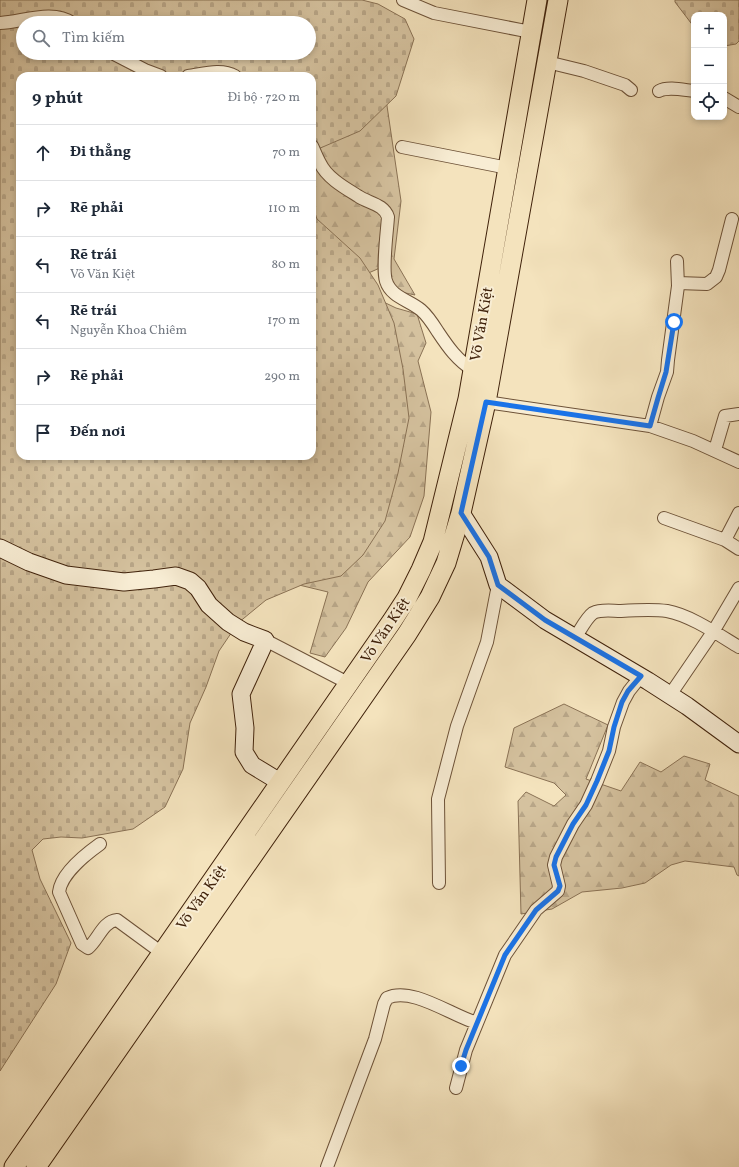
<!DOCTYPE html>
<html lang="vi">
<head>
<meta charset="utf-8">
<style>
  body { margin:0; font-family:Vollkorn,serif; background:#f6f6f7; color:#1f2937 }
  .controls { position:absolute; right:12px; top:12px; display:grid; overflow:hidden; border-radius:8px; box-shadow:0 2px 6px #0003 }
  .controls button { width:36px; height:36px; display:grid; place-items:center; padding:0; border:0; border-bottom:1px solid #e0e1e3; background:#fff; color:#1f2937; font:20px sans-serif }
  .stop { position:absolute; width:12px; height:12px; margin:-9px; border:3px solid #1a73e8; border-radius:50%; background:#fff }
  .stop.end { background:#1a73e8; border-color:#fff; box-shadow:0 1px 4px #0008 }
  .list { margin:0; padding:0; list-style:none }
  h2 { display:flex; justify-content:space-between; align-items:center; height:52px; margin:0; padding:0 16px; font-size:17px }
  h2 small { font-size:13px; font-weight:400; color:#747a83 }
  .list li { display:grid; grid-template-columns:26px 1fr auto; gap:12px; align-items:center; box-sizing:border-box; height:56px; padding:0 16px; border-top:1px solid #e0e1e3 }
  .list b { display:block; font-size:15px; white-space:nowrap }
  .list p { margin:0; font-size:13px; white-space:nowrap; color:#747a83 }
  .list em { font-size:13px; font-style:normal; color:#747a83 }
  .icon { flex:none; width:22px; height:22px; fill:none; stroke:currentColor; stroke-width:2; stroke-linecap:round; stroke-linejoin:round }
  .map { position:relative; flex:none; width:739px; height:1167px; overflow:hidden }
  .search { position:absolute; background:#fff; box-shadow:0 2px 6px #0003; left:16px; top:16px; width:300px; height:44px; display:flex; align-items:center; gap:10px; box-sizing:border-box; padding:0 14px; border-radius:22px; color:#747a83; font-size:15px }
  .panel { position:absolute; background:#fff; box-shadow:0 2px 6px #0003; left:16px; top:72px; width:300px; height:388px; border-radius:12px }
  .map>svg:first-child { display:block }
  .forest { fill:url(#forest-firs); stroke:#8a7255 }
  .cemetery { fill:url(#cemetery-stones); stroke:#8a7255; fill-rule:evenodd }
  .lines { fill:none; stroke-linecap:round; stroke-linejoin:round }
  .street-casing { stroke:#6d5238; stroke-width:14 }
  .secondary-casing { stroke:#40220b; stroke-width:19 }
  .primary-casing { stroke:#40220b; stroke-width:21 }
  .street { stroke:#f8edd4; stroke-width:12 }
  .secondary { stroke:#f8edd4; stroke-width:17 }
  .primary { stroke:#f4e3bd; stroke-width:19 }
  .route { stroke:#1a73e8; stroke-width:5 }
  .labels { text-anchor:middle; stroke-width:4; stroke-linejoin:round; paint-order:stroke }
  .street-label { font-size:15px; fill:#40220b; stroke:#f8edd4 }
</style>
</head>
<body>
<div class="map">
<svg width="739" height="1167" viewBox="0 0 739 1167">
  <defs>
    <pattern id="forest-firs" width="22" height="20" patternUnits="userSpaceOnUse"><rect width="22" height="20" fill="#d5c29f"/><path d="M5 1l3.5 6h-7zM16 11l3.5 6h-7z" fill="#b8a688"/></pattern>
    <pattern id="cemetery-stones" width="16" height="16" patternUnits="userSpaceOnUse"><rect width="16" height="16" fill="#d5c29f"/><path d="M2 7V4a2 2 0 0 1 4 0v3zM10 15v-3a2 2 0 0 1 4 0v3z" fill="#b8a688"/></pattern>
  </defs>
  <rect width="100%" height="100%" fill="#f4e3bd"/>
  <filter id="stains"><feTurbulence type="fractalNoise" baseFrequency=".005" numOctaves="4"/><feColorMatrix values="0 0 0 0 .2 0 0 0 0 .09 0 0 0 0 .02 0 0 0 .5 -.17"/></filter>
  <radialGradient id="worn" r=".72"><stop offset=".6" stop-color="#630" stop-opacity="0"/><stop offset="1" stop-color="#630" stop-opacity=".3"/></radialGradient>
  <!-- forest -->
  <path class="forest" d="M376 31 401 201 394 259 415 295 401 292 385 280 382 267 364 275 367 294 396 308 417 314 426 343 418 361 431 412 424 496 410 537 368 582 346 628 325 657 310 653 328 592 295 584 312 456V133Z
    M564 704 608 725 586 779 621 791 640 762 661 772 684 756 710 764 705 780 739 796V876L737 875 734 867 685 861 671 865 645 883 622 888 582 892 552 909 521 914 518 801 526 792 554 806 566 795 554 783 505 767 514 728Z"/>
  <!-- cemetery -->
  <path class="cemetery" d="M0 0H362L378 4 405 19 414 39 396 96 360 131 318 149 312 160V76H20V456H312V204L317 219 360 258 378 285 394 323 403 369 409 418 398 473 385 521 363 555 341 576 304 584 266 600 238 623 219 651 206 687 190 723 183 769 165 807 133 829 82 838 61 837 43 839 32 850 40 879 71 943 56 984 0 1071ZM23 23H309V53H23Z
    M675 0H739V41L736 44 724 46V15H694V27L675 2Z"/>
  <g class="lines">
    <!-- street casing -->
    <g class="street-casing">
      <path id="street" d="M403 0 434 13 531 32
        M0 23C22 22 53 9 72 23
        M112 53 145 70 161 76
        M547 62 584 71 625 85 631 90
        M188 76C203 74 221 68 235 76
        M659 91C668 86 684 90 694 91
        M724 98 739 107
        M312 146C315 152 317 158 320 163 327 178 345 188 358 196 368 203 384 204 388 217 387 232 382 269 386 281 391 297 409 300 421 310 428 316 433 324 438 332 448 347 457 360 473 370
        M402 147 508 168
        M678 283 707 284 716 277 719 270 732 219
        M486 402 650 426 693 441 739 462
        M650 426 658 397 667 372 668 360 678 286 677 261
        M715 450 725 416 739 414
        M739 513 725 540 739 549
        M664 518 725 540
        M575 638C580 631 586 618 593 613 601 609 612 611 621 611 636 610 653 609 667 611 690 615 719 635 739 647
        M265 640 348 683
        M670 695 713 632 739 588
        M100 844C86 854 61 874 59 892L82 944 88 948C98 940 103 921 117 920L162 953
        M439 883 438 799 457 726 487 642 498 585
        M456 1088 466 1050 505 955 536 910 558 891 559 886 554 865 556 857 573 824 586 805 597 781 609 751 614 727 623 702 629 691 641 676
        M327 1167 375 1039 384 1004 387 998C412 986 452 1016 477 1023"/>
    </g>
    <!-- secondary casing -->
    <g class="secondary-casing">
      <path id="secondary" d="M461 513 489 557 498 585 545 620 648 681 687 706 739 744
        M0 548 29 562 66 575 124 582 154 579 176 576 190 581 198 588 209 605 228 622 244 632 265 640 262 648 241 694 245 728 244 752 252 765 280 782"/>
    </g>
    <!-- primary casing -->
    <g class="primary-casing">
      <path id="primary" d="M14 1167 392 621 407 598 421 570 433 542 468 399 537 0
        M36 1167 407 634 430 597 446 563 461 513 486 402 558 0"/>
    </g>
    <!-- street -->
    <use href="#street" class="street"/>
    <!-- secondary -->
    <use href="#secondary" class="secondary"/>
    <!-- primary -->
    <use href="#primary" class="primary"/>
  </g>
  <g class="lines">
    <!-- route -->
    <path class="route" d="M461 1066 466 1050 505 955 536 910 558 891 560 886 554 865 556 857 573 824 586 805 597 781 609 751 614 727 622 702 628 691 641 676 545 620 498 585 489 557 461 513 486 402 650 426 658 398 666 372 674 322"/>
  </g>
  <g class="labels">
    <!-- street labels -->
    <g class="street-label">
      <text transform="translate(481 324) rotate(-80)" y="5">Võ Văn Kiệt</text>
      <text transform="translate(385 630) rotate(-56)" y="5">Võ Văn Kiệt</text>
      <text transform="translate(201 897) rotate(-55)" y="5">Võ Văn Kiệt</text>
    </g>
  </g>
  <rect width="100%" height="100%" filter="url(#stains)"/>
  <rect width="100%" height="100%" fill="url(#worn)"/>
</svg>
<div class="controls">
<button>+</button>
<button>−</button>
<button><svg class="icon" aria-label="locate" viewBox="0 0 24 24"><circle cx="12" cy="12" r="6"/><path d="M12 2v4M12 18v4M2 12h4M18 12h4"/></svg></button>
</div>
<div class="stop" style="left:674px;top:322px"></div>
<div class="stop end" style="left:461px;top:1066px"></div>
<div class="search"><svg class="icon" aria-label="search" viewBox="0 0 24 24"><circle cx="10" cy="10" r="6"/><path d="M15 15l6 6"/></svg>Tìm kiếm</div>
<section class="panel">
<h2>9 phút<small>Đi bộ · 720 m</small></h2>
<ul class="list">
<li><svg class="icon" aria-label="ahead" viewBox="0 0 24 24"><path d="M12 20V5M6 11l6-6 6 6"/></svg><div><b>Đi thẳng</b></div><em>70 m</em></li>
<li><svg class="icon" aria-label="right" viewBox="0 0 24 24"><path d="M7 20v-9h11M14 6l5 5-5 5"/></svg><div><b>Rẽ phải</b></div><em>110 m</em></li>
<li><svg class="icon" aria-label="left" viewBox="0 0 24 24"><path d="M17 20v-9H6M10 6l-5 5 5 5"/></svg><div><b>Rẽ trái</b><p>Võ Văn Kiệt</p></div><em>80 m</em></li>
<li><svg class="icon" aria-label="left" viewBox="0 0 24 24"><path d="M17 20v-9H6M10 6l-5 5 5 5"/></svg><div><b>Rẽ trái</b><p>Nguyễn Khoa Chiêm</p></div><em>170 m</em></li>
<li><svg class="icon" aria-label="right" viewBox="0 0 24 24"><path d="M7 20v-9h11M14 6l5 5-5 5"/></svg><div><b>Rẽ phải</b></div><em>290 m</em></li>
<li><svg class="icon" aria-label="arrive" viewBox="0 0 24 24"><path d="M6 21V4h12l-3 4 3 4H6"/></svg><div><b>Đến nơi</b></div></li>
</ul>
</section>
</div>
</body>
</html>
